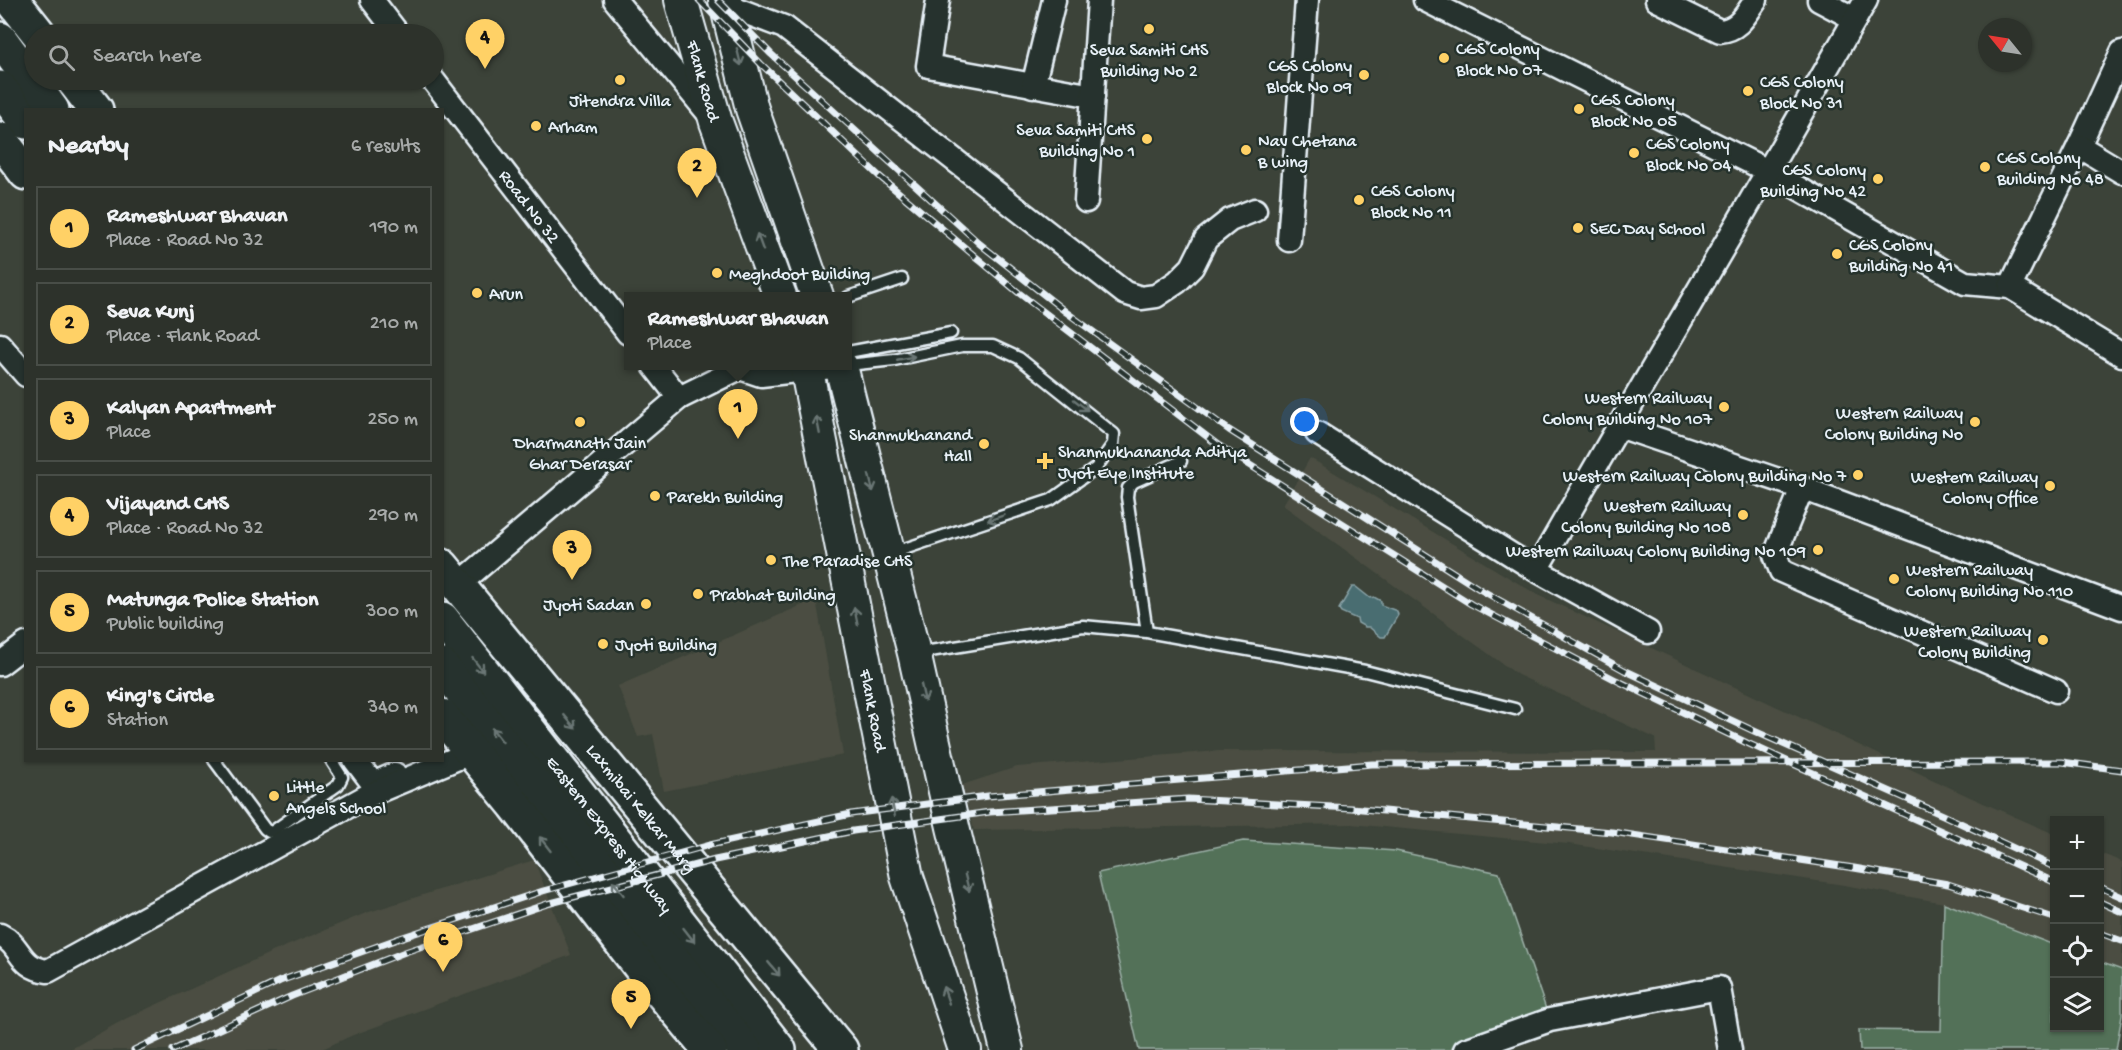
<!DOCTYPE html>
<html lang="en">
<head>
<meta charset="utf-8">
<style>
  body { margin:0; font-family:"Gochi Hand",sans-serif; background:#353a33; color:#f1f3f6 }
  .controls { position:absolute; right:18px; bottom:18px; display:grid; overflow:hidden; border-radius:0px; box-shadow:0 2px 4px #0004 }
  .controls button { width:54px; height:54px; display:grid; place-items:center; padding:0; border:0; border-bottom:2px solid #484d47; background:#2d322b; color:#f1f3f6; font:30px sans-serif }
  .compass { position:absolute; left:1978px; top:18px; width:54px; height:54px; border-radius:50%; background:#2d322b; box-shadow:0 2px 4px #0004; rotate:300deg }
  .you { position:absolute; left:1305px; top:422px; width:21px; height:21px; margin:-15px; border:4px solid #fff; border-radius:50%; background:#1a73e8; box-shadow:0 0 0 9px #1a73e833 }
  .badge { display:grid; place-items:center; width:39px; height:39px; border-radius:50%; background:#ffd166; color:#111; font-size:20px; font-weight:700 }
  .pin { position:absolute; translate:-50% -50px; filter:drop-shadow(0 2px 3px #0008) }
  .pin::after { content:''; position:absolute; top:32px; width:21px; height:18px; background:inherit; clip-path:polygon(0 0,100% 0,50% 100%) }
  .popup { position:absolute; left:624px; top:292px; width:228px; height:78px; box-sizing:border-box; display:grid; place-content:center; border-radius:0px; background:#2d322b; filter:drop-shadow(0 2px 4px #0005); font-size:20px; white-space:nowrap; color:#a7aaa9 }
  .popup b { font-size:22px; color:#f1f3f6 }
  .popup::after { content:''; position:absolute; left:50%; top:100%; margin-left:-12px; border:12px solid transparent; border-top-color:#2d322b }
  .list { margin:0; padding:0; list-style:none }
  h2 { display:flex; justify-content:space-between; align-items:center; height:78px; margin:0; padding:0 24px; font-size:26px }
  h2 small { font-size:20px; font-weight:400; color:#a7aaa9 }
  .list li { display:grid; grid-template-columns:39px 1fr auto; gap:18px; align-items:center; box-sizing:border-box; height:84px; margin:0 12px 12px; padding:0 12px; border:2px solid #484d47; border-radius:0px }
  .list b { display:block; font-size:22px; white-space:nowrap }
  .list p { margin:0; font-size:20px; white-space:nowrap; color:#a7aaa9 }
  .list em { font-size:20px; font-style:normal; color:#a7aaa9 }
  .icon { flex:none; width:33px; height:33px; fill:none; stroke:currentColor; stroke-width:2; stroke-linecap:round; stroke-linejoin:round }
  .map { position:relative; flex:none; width:2122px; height:1050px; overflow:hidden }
  .search { position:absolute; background:#2d322b; box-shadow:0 2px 4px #0004; left:24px; top:24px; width:420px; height:66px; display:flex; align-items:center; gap:15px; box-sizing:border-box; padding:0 21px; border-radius:33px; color:#a7aaa9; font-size:22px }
  .panel { position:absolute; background:#2d322b; box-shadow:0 2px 4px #0004; left:24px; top:108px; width:420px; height:654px; border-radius:0px }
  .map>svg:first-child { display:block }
  .built { fill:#4b4e42 }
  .green { fill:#527159; stroke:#9db1a8; stroke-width:1.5 }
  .water { fill:#4a6d71; stroke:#89a2a7; stroke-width:1.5 }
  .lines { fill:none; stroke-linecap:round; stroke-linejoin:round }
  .lane-casing { stroke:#e8f1f8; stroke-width:15 }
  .street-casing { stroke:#e8f1f8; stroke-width:27 }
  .secondary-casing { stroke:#e8f1f8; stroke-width:36 }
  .highway-casing { stroke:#e8f1f8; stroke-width:38 }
  .lane { stroke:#26332d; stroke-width:10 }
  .street { stroke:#26332d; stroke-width:22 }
  .secondary { stroke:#26332d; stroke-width:32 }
  .highway { stroke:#26332d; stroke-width:33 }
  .rail-casing { stroke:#e8f1f8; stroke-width:7 }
  .rail { stroke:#26332d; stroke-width:4.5; stroke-dasharray:14; stroke-linecap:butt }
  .oneway { stroke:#6a7674 }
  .poi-dot { fill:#ffd166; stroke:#26332d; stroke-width:2 }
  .labels { text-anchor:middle; stroke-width:5; stroke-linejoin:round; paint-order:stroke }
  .poi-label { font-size:18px; fill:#e8f1f8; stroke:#26332d; text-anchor:start }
  .street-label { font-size:18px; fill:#e8f1f8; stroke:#26332d }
</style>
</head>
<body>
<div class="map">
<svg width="2122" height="1050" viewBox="0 0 2122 1050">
  <rect width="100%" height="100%" fill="#3c4339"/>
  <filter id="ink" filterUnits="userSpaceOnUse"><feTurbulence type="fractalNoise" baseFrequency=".0167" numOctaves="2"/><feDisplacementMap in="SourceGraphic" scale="12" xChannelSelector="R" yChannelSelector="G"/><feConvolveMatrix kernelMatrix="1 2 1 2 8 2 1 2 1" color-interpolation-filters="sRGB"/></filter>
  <g filter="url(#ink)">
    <!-- built -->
    <path class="built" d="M1310 458 1536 594 1972 798 2054 834V945L1944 903 1844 885 1569 844 1351 824 974 830 962 785 1017 767 1219 751 1656 752 1655 738 1518 675 1283 505Z
      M816 599 843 755 664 791 653 734 638 737 618 686Z
      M2100 853 2122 862V970L2100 962Z
      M534 860 571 955 353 1035 320 1050H69L127 1018 272 952 366 913Z"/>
    <!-- green -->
    <path class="green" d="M1243 841 1396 851 1499 873 1546 1009 1525 1028 1474 1050H1139L1098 873Z
      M1944 903 2054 945V1028H2100V962L2122 970V1014L2116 1050H1860L1859 1030 1941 1031Z"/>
    <!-- water -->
    <path class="water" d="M1352 587H1356L1370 598 1374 597 1381 601V605L1397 611 1398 615 1385 637H1381L1369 627H1365L1358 623 1357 619 1341 612 1339 609Z"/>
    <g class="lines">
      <!-- lane casing -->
      <g class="lane-casing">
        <path id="lane" d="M848 297 902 279
          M848 352 951 333
          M848 365 894 360 962 346H993L1019 358 1114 434 1113 444 1096 468 1051 500 892 553
          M1147 632 1127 497 1128 488 1134 482 1181 461
          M918 653 1083 626 1147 632 1365 671 1515 709
          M214 760 265 829 269 832 273 831 338 785 342 777 331 760"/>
      </g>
      <!-- street casing -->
      <g class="street-casing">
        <g id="street">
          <path d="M372 0 398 34"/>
          <path d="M615 0 709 114"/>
          <path d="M938 0 928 66 1093 96"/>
          <path d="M1425 0 1768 171 1965 283 2010 287"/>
          <path d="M1657 0 1720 31C1739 30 1746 14 1756 0"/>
          <path d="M1819 0 1855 19"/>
          <path d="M1866 0 1768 171 1619 426 1802 488 2122 608"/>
          <path d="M726 5 784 27 1125 293 1141 298 1156 296 1177 282 1192 267 1206 239 1230 220 1255 210"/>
          <path d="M2122 52 2079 146 2010 287 2122 355"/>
          <path id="s1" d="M433 80 628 333"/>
          <path d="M1033 86 1054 0"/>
          <path d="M2079 146 2122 172"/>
          <path d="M1086 201 1099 0"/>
          <path d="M1289 240 1307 0"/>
          <path d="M0 345 26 375"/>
          <path d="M654 366 679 398"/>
          <path d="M740 368 761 375 841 366"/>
          <path d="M1317 433 1536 570 1619 426"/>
          <path d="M1802 488 1775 555 1781 571 2056 691"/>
          <path d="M1536 570 1648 632"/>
          <path d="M457 586 679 398 740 368 742 366"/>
          <path d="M0 664 26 644"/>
          <path d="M355 760 371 781 375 783 395 774"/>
          <path d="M0 935C23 946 17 967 48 971L369 795 472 752"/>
          <path d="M1465 1050 1550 1020 1719 988 1730 1050"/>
        </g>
      </g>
      <!-- secondary casing -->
      <g class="secondary-casing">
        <g id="secondary">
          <path id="s2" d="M681 0 716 122 780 296"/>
          <path d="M725 0 752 109 817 296"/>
          <path id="s3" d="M806 366 907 877 965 1050"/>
          <path d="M841 366 914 653 953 827 1007 1050"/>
        </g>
      </g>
      <!-- highway casing -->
      <g class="highway-casing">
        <g id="highway">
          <path d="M12 0 39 34"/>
          <path d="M0 39 52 110"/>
          <path d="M73 80 96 110"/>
          <path d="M0 88 26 122"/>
          <path d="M0 139 26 173"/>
          <path id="s4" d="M442 566 841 1050"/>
          <path id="s5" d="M442 619 779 1050"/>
          <path d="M442 666 745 1050"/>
          <path d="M442 716 515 805 645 973 710 1050"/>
        </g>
      </g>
      <!-- lane -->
      <use href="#lane" class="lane"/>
      <!-- street -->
      <use href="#street" class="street"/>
      <!-- secondary -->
      <use href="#secondary" class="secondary"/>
      <!-- highway -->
      <use href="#highway" class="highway"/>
      <!-- rail casing -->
      <g class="rail-casing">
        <path id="rail" d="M699 0 761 64 879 176 1019 293 1218 445 1471 604 1616 680 1747 743 2054 882
          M718 0 771 54 980 244 1066 312 1229 430 1481 590 1624 670 1754 731 1943 815 2054 867
          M2100 887 2122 897
          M2100 902 2122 912
          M2100 933 2122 941
          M134 1050 280 981 400 938 543 891 710 845 851 814 988 796 1372 764 2062 762 2122 770
          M173 1050 292 996 405 952 547 904 715 860 853 831 990 812 1188 799 1351 808 1612 832 1854 868 1948 884 2054 918"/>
      </g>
      <!-- rail -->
      <use href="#rail" class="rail"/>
    </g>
    <!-- one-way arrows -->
    <defs><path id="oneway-shaft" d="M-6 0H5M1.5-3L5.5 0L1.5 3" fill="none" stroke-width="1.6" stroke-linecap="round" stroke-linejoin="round" transform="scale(1.5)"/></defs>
    <g class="oneway">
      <use href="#oneway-shaft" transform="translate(739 57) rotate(76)"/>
      <use href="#oneway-shaft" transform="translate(760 242) rotate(-110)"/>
      <use href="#oneway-shaft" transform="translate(906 358) rotate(-11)"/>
      <use href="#oneway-shaft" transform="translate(1081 405) rotate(38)"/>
      <use href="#oneway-shaft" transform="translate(818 425) rotate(-101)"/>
      <use href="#oneway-shaft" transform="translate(871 483) rotate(76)"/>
      <use href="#oneway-shaft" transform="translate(996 518) rotate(161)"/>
      <use href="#oneway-shaft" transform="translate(856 616) rotate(-101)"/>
      <use href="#oneway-shaft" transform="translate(478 665) rotate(52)"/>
      <use href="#oneway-shaft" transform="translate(923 693) rotate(77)"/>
      <use href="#oneway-shaft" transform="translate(570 722) rotate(50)"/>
      <use href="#oneway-shaft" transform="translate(497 735) rotate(-128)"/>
      <use href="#oneway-shaft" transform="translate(893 807) rotate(-101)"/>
      <use href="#oneway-shaft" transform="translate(545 844) rotate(-128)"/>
      <use href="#oneway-shaft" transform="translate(967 883) rotate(76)"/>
      <use href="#oneway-shaft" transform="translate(618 888) rotate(-128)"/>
      <use href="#oneway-shaft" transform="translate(689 935) rotate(52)"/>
      <use href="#oneway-shaft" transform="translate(774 969) rotate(50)"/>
      <use href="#oneway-shaft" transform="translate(946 995) rotate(-109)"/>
    </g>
  </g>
  <!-- markers -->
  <g class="poi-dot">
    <circle cx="1149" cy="29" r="6"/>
    <circle cx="1444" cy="58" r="6"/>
    <circle cx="1364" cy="75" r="6"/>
    <circle cx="620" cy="80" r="6"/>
    <circle cx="1748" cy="91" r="6"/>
    <circle cx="1579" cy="109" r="6"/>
    <circle cx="536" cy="126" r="6"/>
    <circle cx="1147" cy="139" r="6"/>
    <circle cx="1246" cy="150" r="6"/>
    <circle cx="1634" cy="153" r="6"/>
    <circle cx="1985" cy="167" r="6"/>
    <circle cx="1878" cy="179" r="6"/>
    <circle cx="1359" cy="200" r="6"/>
    <circle cx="1578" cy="228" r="6"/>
    <circle cx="1837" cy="254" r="6"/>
    <circle cx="717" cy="273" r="6"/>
    <circle cx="477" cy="293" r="6"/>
    <circle cx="1724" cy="407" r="6"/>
    <circle cx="580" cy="422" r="6"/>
    <circle cx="1975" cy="422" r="6"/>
    <circle cx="984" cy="444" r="6"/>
    <path d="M1042 452h6v6h6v6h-6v6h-6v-6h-6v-6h6z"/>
    <circle cx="1858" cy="475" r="6"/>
    <circle cx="2050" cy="486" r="6"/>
    <circle cx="655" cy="496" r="6"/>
    <circle cx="1743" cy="515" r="6"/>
    <circle cx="1818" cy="550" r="6"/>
    <circle cx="771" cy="560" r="6"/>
    <circle cx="1894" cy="579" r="6"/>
    <circle cx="698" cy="594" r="6"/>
    <circle cx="646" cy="604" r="6"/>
    <circle cx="2043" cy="640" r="6"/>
    <circle cx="603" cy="644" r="6"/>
    <circle cx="274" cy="796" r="6"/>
  </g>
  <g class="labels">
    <!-- poi labels -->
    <g class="poi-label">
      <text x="1456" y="54">CGS Colony<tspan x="1456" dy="21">Block No 07</tspan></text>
      <text x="1149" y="55" text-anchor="middle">Seva Samiti CHS<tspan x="1149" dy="21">Building No 2</tspan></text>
      <text x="1352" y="71" text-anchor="end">CGS Colony<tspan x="1352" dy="21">Block No 09</tspan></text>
      <text x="1760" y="87">CGS Colony<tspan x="1760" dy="21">Block No 31</tspan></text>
      <text x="1591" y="105">CGS Colony<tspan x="1591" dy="21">Block No 05</tspan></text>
      <text x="620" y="106" text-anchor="middle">Jitendra Villa</text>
      <text x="548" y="132">Arham</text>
      <text x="1135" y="135" text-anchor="end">Seva Samiti CHS<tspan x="1135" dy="21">Building No 1</tspan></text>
      <text x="1258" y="146">Nav Chetana<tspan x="1258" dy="21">B wing</tspan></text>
      <text x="1646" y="149">CGS Colony<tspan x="1646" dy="21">Block No 04</tspan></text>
      <text x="1997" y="163">CGS Colony<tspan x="1997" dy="21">Building No 48</tspan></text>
      <text x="1866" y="175" text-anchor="end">CGS Colony<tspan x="1866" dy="21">Building No 42</tspan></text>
      <text x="1371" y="196">CGS Colony<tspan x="1371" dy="21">Block No 11</tspan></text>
      <text x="1590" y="234">SEC Day School</text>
      <text x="1849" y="250">CGS Colony<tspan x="1849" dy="21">Building No 41</tspan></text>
      <text x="729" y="279">Meghdoot Building</text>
      <text x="489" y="299">Arun</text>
      <text x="1712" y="403" text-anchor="end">Western Railway<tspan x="1712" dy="21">Colony Building No 107</tspan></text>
      <text x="1963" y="418" text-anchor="end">Western Railway<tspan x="1963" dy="21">Colony Building No</tspan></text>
      <text x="972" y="440" text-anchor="end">Shanmukhanand<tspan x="972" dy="21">Hall</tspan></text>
      <text x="580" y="448" text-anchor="middle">Dharmanath Jain<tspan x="580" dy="21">Ghar Derasar</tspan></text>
      <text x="1058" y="457">Shanmukhananda Aditya<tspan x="1058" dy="21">Jyot Eye Institute</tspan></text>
      <text x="1846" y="481" text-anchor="end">Western Railway Colony Building No 7</text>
      <text x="2038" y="482" text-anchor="end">Western Railway<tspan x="2038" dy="21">Colony Office</tspan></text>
      <text x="667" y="502">Parekh Building</text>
      <text x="1731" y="511" text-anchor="end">Western Railway<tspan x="1731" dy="21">Colony Building No 108</tspan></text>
      <text x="1806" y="556" text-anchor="end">Western Railway Colony Building No 109</text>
      <text x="783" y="566">The Paradise CHS</text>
      <text x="1906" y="575">Western Railway<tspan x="1906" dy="21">Colony Building No 110</tspan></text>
      <text x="710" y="600">Prabhat Building</text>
      <text x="634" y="610" text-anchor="end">Jyoti Sadan</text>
      <text x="2031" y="636" text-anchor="end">Western Railway<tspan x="2031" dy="21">Colony Building</tspan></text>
      <text x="615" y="650">Jyoti Building</text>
      <text x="286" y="792">Little<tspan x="286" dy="21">Angels School</tspan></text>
    </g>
    <!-- street labels -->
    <g class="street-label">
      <text dy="6" stroke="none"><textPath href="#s2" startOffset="84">Flank Road</textPath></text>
      <text dy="6" stroke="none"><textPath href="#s1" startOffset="159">Road No 32</textPath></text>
      <text dy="6" stroke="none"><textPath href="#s3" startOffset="351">Flank Road</textPath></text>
      <text dy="6" stroke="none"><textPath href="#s4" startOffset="314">Laxmibai Kelkar Marg</textPath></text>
      <text dy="6" stroke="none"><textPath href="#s5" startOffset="273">Eastern Express Highway</textPath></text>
    </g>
  </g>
</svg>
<div class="controls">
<button>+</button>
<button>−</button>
<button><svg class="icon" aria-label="locate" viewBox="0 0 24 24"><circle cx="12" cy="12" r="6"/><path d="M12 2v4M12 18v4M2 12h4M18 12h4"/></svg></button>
<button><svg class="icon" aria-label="layers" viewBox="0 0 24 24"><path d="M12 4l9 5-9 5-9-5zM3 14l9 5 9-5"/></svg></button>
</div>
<svg class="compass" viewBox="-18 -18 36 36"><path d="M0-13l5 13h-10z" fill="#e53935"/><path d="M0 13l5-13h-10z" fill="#a7aaa9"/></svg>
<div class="you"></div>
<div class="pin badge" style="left:738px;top:439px">1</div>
<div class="popup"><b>Rameshwar Bhavan</b>Place</div>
<div class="pin badge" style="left:697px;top:198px">2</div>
<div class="pin badge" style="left:572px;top:580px">3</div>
<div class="pin badge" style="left:485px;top:69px">4</div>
<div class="pin badge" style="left:631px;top:1029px">5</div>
<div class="pin badge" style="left:443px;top:972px">6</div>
<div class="search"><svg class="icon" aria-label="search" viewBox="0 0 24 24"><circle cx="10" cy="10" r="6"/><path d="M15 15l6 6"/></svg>Search here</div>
<section class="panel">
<h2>Nearby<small>6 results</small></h2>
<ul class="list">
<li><span class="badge">1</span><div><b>Rameshwar Bhavan</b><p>Place · Road No 32</p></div><em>190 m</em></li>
<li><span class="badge">2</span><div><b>Seva Kunj</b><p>Place · Flank Road</p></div><em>210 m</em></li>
<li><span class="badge">3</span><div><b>Kalyan Apartment</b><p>Place</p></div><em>250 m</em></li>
<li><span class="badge">4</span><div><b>Vijayand CHS</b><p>Place · Road No 32</p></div><em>290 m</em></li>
<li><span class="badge">5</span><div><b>Matunga Police Station</b><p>Public building</p></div><em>300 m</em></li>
<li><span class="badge">6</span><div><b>King's Circle</b><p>Station</p></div><em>340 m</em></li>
</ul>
</section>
</div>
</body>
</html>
